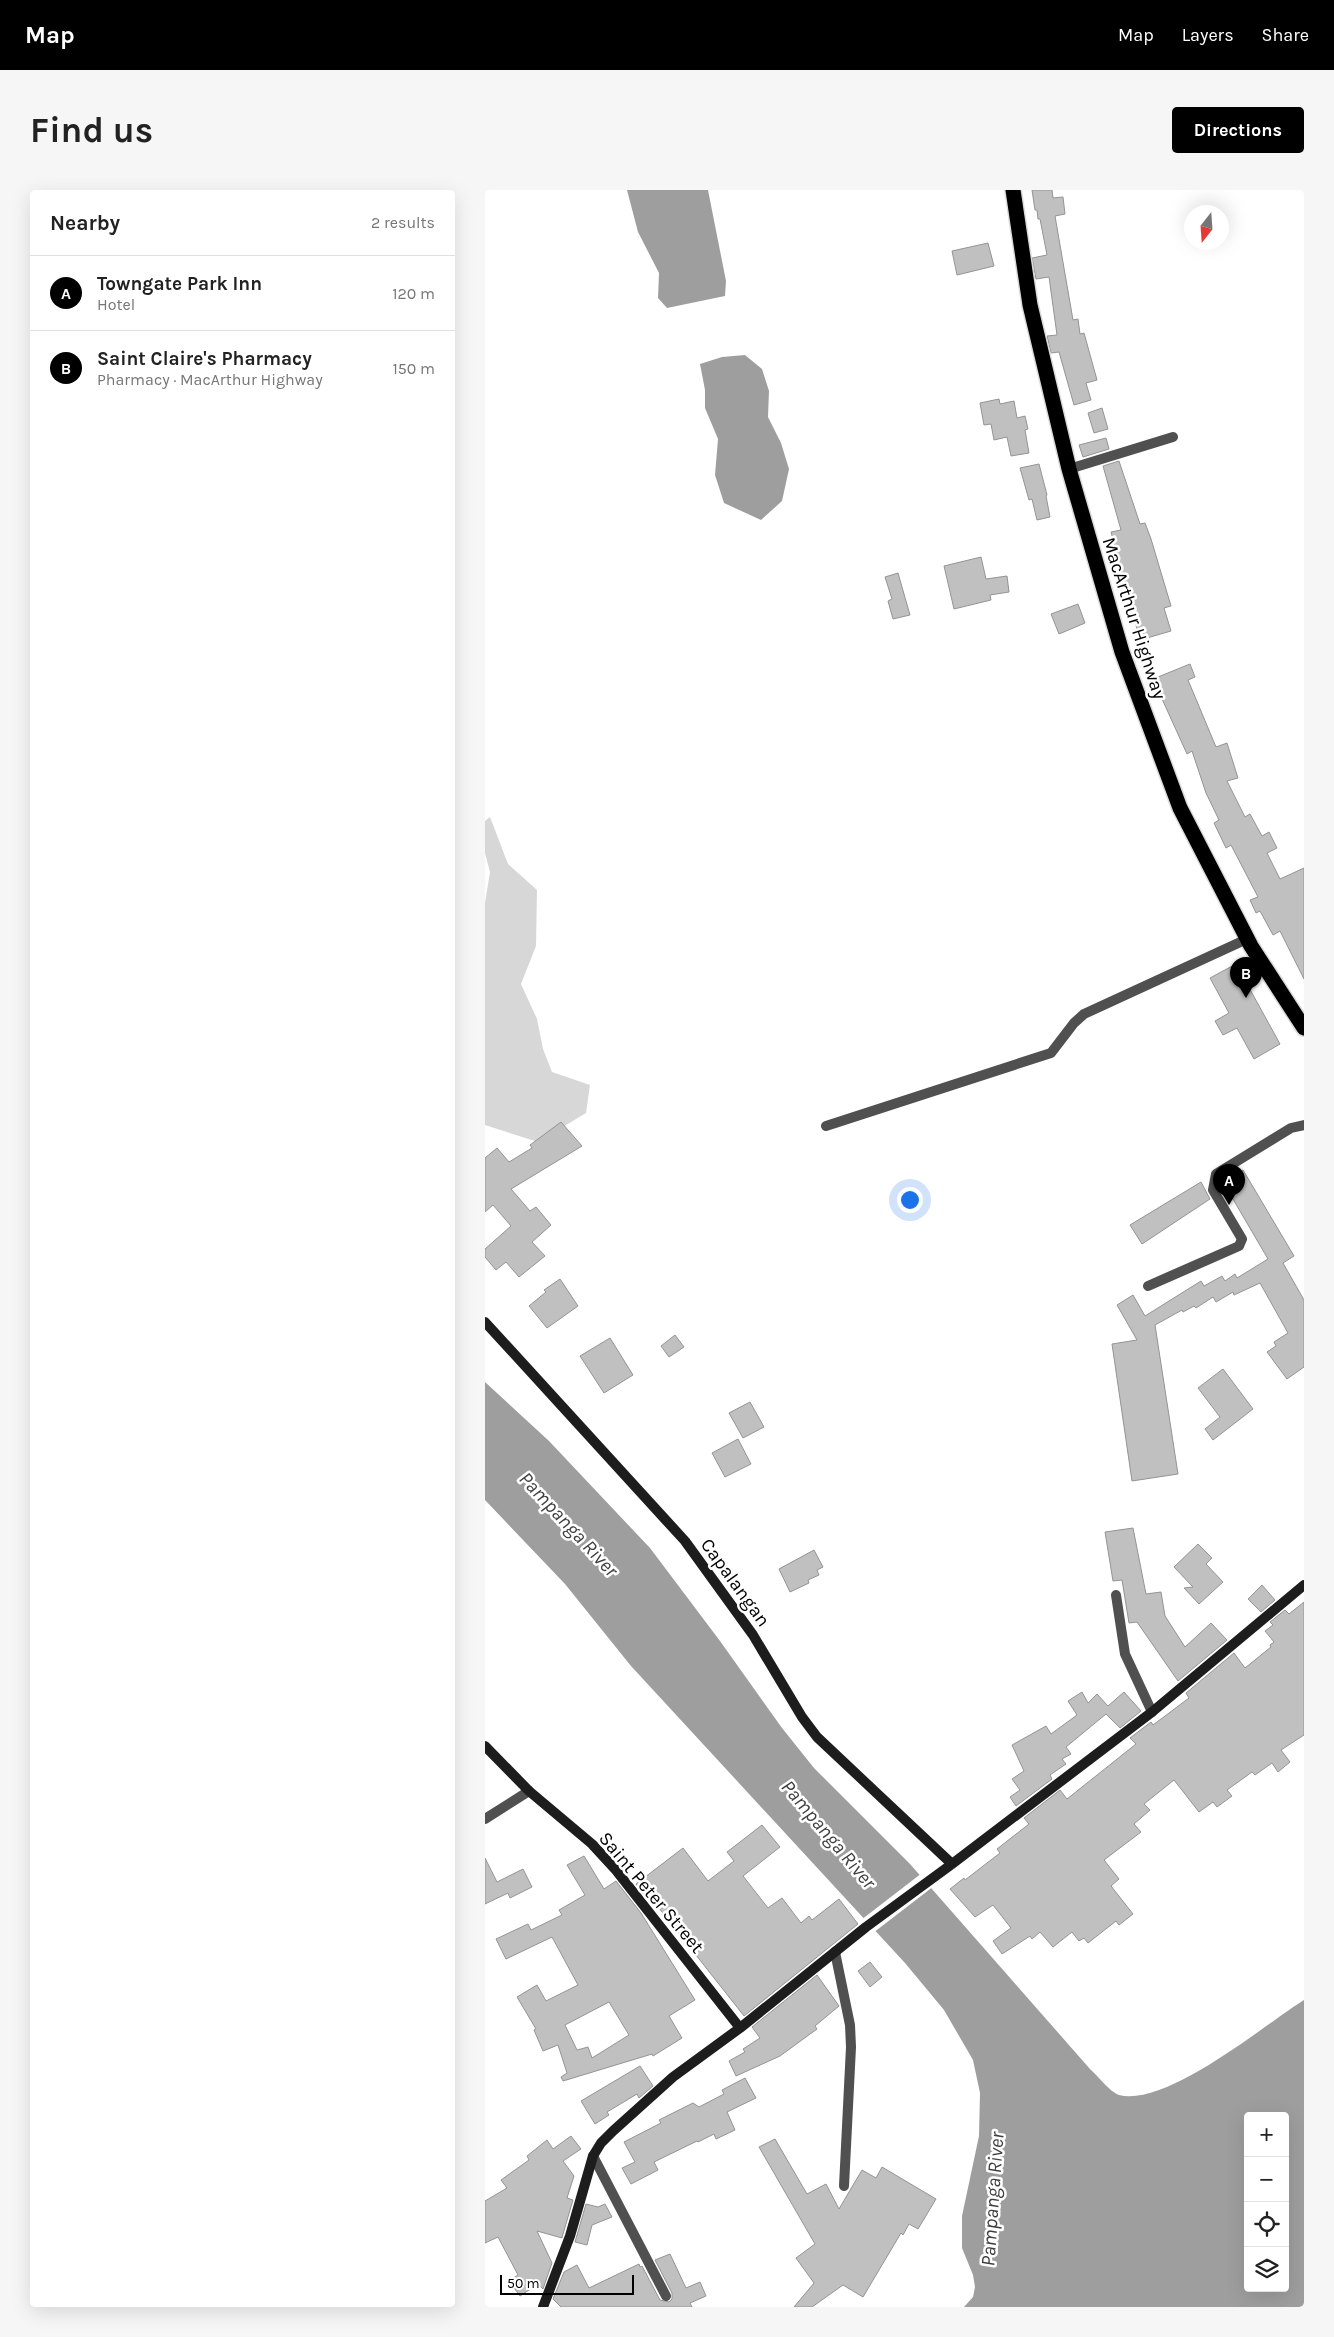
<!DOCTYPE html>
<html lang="en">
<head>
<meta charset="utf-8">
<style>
  body { margin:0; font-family:Karla,sans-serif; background:#f6f6f6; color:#222 }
  .controls { position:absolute; right:15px; bottom:15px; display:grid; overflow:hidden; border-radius:5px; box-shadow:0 5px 20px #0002 }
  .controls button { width:45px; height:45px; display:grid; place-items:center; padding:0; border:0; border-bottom:1px solid #e0e0e0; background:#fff; color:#222; font:25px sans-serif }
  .compass { position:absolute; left:699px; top:15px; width:45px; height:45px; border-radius:50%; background:#fff; box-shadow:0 5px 20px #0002; rotate:197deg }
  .scale { position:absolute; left:15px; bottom:12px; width:134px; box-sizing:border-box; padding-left:5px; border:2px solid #000; border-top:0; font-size:14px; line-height:18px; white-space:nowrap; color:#000; -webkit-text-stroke:4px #fff; paint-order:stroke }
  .you { position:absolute; left:424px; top:1009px; width:18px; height:18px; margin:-12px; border:4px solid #fff; border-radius:50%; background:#1a73e8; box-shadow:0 0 0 8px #1a73e833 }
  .badge { display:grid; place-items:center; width:32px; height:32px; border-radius:50%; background:#000; color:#fff; font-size:16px; font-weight:700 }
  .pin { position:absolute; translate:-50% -41px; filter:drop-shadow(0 1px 2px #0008) }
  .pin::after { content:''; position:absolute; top:26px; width:18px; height:15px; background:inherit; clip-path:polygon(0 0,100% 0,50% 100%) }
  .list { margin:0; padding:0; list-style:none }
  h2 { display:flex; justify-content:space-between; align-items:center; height:65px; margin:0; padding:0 20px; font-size:21px }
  h2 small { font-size:16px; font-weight:400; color:#767676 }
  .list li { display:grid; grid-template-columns:32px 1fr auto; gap:15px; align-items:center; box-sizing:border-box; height:75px; padding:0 20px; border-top:1px solid #e0e0e0 }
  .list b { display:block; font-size:19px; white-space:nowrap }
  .list p { margin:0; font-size:16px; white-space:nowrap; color:#767676 }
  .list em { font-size:16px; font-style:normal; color:#767676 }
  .icon { flex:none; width:28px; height:28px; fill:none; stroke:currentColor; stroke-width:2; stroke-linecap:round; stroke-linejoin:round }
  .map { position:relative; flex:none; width:819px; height:2117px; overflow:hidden; border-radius:5px }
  header { display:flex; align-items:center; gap:30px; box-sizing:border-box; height:70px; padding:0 25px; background:#000; color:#fff }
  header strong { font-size:24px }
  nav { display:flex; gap:28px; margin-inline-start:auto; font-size:18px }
  .intro { display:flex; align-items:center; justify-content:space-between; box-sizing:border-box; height:120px; padding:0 30px }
  h1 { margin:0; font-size:35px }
  .button { padding:12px 22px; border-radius:5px; background:#000; color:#fff; font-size:18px; font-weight:700 }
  main { display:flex; gap:30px; padding:0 30px }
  aside { flex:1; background:#fff; border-radius:5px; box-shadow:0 5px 20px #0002 }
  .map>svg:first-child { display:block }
  .green { fill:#d7d7d7 }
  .water { fill:#9e9e9e; fill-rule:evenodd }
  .pier { fill:#fff }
  .building { fill:#c0c0c0; stroke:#949494; fill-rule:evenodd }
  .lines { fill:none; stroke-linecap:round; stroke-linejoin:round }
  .highway-casing { stroke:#dbdbdb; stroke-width:18 }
  .lane { stroke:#505050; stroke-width:10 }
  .street { stroke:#505050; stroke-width:10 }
  .secondary { stroke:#1d1d1d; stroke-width:10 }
  .highway { stroke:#000; stroke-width:15 }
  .labels { text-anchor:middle; stroke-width:5; stroke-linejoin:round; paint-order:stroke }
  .street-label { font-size:19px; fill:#000; stroke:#fff }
  .water-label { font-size:20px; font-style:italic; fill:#3f3f3f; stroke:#fff }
</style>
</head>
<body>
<header>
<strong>Map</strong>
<nav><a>Map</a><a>Layers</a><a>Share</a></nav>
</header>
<div class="intro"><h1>Find us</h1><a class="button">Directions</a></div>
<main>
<aside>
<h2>Nearby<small>2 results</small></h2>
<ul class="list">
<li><span class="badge">A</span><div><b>Towngate Park Inn</b><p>Hotel</p></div><em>120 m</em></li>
<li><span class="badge">B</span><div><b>Saint Claire's Pharmacy</b><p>Pharmacy · MacArthur Highway</p></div><em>150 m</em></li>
</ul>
</aside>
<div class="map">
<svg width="819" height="2117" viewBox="0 0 819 2117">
  <rect width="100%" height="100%" fill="#fff"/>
  <!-- green -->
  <path class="green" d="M5 627 23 674 52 700 51 756 36 794 52 829 58 859 67 882 105 895 101 923 53 952 0 935V713L5 682 0 663V631Z"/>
  <!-- water -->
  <path class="water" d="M142 0H223L241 91 240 106 182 118 173 108 174 83 153 42Z
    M260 165 277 179 284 201 283 227 296 253 304 279 297 311 276 330 239 313 230 285 233 249 220 218V200L215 174 237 167Z
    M0 1192 64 1251 165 1358 235 1451 297 1538 329 1578 425 1674 605 1879C613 1886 625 1902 634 1905 682 1917 779 1835 819 1810V2117H479L488 2107 490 2097 488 2085 477 2058V2026L494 1946 495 1903 488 1870 459 1820 420 1773 146 1476 80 1394 0 1310ZM763 1926H800V2098H763Z"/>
  <!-- pier -->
  <path class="pier" d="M437 1683 449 1696 388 1743 376 1730Z"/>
  <!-- building -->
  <path class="building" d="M547 0H567L568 8 578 7 580 24 570 26 588 130 593 129 595 144 599 143 612 190 601 193 606 210 589 215 574 162 566 163 562 146 572 145 564 87 551 89 547 68 562 65 555 29H553L552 20H550Z
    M503 53 509 76 472 85 467 61Z
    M514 209 515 214 529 211 532 228 540 226 543 239 540 240 544 263 526 266 522 247 509 250 506 234 499 235 495 213Z
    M617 218 623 239 609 243 603 223Z
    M621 248 624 259 598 267 594 255Z
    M634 271 655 334 660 333 666 349 686 416 679 418 686 441 655 450 626 342 636 340 618 276Z
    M554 274 562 305 561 306 565 327 552 330 547 309 544 310 535 278Z
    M496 367 501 389 522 386 524 402 505 405 506 410 469 419 459 376Z
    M413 383 425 425 408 429 403 411 407 409 400 387Z
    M593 414 600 433 574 444 566 424Z
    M705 474 710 487 703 490 731 557 742 553 753 588 742 591 760 627 765 624 777 646 784 642 792 658 782 663 795 689 819 678V789L795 741 788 745 775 721 771 723 765 710 773 707 746 655 741 658 729 633 734 630 721 603 707 561 702 564 668 489Z
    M751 774 795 854 769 869 752 838 738 845 730 831 744 823 725 788Z
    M76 932 97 956 26 999 45 1021 51 1017 66 1035 47 1052 60 1066 34 1087 21 1072 11 1080 0 1067V1059L26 1036 8 1015 0 1022V968L12 958 24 972 47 958 45 955Z
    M758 980 809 1066 798 1073 819 1110V1177L802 1189 782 1162 791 1156 789 1152 803 1143 775 1093 749 1105 748 1102 731 1112 728 1107 711 1118 709 1116 698 1122 697 1120 670 1135 693 1284 647 1291 627 1154 652 1150 632 1115 648 1105 660 1126 716 1091 719 1096 737 1086 740 1091 750 1084 752 1088 783 1069 738 992Z
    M716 992 725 1009 657 1054 645 1035Z
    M75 1089 93 1116 62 1138 44 1116 61 1102 59 1100Z
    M190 1145 199 1157 184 1167 176 1156Z
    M125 1148 148 1185 119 1203 95 1166Z
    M738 1179 768 1219 728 1250 720 1239 735 1227 713 1198Z
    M265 1212 279 1237 258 1248 244 1223Z
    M253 1249 266 1274 240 1287 227 1263Z
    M648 1338 661 1404 676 1402 680 1426 700 1457 726 1433 742 1450 693 1491 652 1432 644 1433 637 1390 628 1391 620 1342Z
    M713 1354 727 1368 721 1374 738 1392 714 1414 699 1398 708 1397 689 1377Z
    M329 1360 338 1377 332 1380 334 1385 323 1390 324 1393 305 1402 294 1379Z
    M777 1395 790 1410 776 1422 763 1409Z
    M819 1412V1545L796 1560 805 1572 793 1582 787 1573 770 1585 767 1582 742 1600 747 1606 732 1617 728 1612 714 1622 689 1590 659 1614 665 1620 649 1634 656 1642 619 1670 634 1689 626 1696 648 1724 634 1735 631 1731 603 1753 599 1748 594 1751 587 1742 568 1757 555 1742 547 1749 545 1746 517 1764 508 1751 526 1738 508 1715 490 1727 465 1699 479 1688 480 1690 515 1663 512 1659 544 1634 539 1628 575 1600 582 1609 651 1554 645 1548 666 1532 668 1535 704 1508 701 1503 749 1463 760 1478 786 1457 785 1455 789 1452 780 1441 788 1435 785 1432 800 1420 804 1424Z
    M597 1502 603 1513 612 1504 623 1516 639 1502 656 1521 635 1538 621 1524 581 1557 586 1564 577 1569 581 1574 565 1585 567 1589 531 1616 525 1607 535 1600 527 1589 539 1581 527 1555 561 1536 566 1544 592 1525 583 1511Z
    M277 1635 295 1657 258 1686 283 1718 297 1708 316 1733 324 1726 327 1730 354 1709 373 1734 259 1826 170 1713 167 1715 151 1694 198 1658 223 1691 249 1671 242 1662Z
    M99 1666 119 1699 131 1691 156 1723 210 1810 184 1826 197 1848 168 1866 167 1864 78 1891 76 1887 82 1883 73 1855 58 1861 49 1840 51 1839 32 1807 52 1795 61 1811 93 1795 67 1747 21 1769 11 1749 43 1734 46 1740 77 1725 74 1720 100 1705 82 1675ZM124 1812 144 1845 107 1868 103 1857 92 1860 80 1835Z
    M0 1668 12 1692 38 1679 47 1697 25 1708 23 1703 0 1714Z
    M385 1772 397 1787 385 1797 373 1781Z
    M332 1785 354 1816 330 1836 332 1839 295 1866 251 1886 244 1871 260 1862 258 1859 275 1848 267 1837Z
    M155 1876 168 1896 154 1908 152 1904 122 1922 124 1925 110 1934 96 1911Z
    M260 1888 271 1908 242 1922 250 1940 231 1949 229 1944 213 1952 212 1951 169 1972 173 1980 146 1994 137 1978 150 1972 139 1952 176 1933 174 1930 208 1913 214 1917 239 1904 237 1900Z
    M86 1946 96 1959 78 1971 89 1986 82 2008 88 2010 78 2044 77 2048 52 2041 67 2073 58 2099 53 2094 35 2106 24 2091 33 2085 13 2047 0 2053V2011L22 1998 16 1990 44 1970 42 1966 62 1950 68 1959Z
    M290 1949 322 2004 341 1994 354 2019 377 1980 391 1988 397 1977 451 2009 433 2039 424 2034 418 2045 416 2043 378 2107 358 2095 327 2117H309L329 2093 311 2068 330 2054 274 1957Z
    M101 2014 113 2017 120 2014 127 2027 107 2035 102 2055 90 2052Z
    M185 2064 201 2098 215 2092 221 2106 205 2113 207 2117H76L68 2109 79 2082 92 2075 104 2098 154 2074 155 2077 157 2076 175 2110 184 2112 187 2109V2103L170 2070Z"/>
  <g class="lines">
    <!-- highway casing -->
    <g class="highway-casing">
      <path id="highway" d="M528 0 545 115 584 279 637 462 695 618 766 756 819 838"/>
    </g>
    <!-- lane -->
    <path class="lane" d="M584 279 688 247
      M663 1096 754 1056 757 1049 728 1000 731 984 806 938 819 935
      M0 1629 44 1601
      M350 1762 365 1835 366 1857 359 1996"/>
    <!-- street -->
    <path class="street" d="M341 936 566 863 589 833 599 824 762 749
      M631 1405 640 1464 667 1522
      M108 1966 181 2106"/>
    <!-- secondary -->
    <path class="secondary" d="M0 1132 200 1351 268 1445 317 1527 332 1547 467 1674
      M0 1556 44 1601 107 1654 130 1679 255 1838
      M58 2117 85 2046 108 1966 116 1953 128 1941 188 1887 255 1838 381 1737 467 1674 667 1522 819 1395"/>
    <!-- highway -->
    <use href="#highway" class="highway"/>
  </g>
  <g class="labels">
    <!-- street labels -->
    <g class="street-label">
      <text transform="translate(650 428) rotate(72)" y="7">MacArthur Highway</text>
      <text transform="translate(251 1392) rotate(54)" y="7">Capalangan</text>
      <text transform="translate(167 1702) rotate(50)" y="7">Saint Peter Street</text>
    </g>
    <!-- water labels -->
    <g class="water-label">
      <text transform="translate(84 1334) rotate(47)" y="7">Pampanga River</text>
      <text transform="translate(344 1644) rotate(50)" y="7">Pampanga River</text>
      <text transform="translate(507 2009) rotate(-86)" y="7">Pampanga River</text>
    </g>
  </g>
</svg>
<div class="controls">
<button>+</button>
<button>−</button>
<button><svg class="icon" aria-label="locate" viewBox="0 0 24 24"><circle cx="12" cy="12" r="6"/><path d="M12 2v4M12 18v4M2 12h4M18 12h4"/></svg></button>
<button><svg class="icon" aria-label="layers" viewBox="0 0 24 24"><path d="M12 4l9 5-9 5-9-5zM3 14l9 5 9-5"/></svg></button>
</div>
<svg class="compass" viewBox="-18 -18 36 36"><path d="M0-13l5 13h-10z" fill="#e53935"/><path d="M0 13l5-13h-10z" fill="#767676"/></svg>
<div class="scale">50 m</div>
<div class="you"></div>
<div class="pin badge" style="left:744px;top:1015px">A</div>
<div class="pin badge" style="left:761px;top:808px">B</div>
</div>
</main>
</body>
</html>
